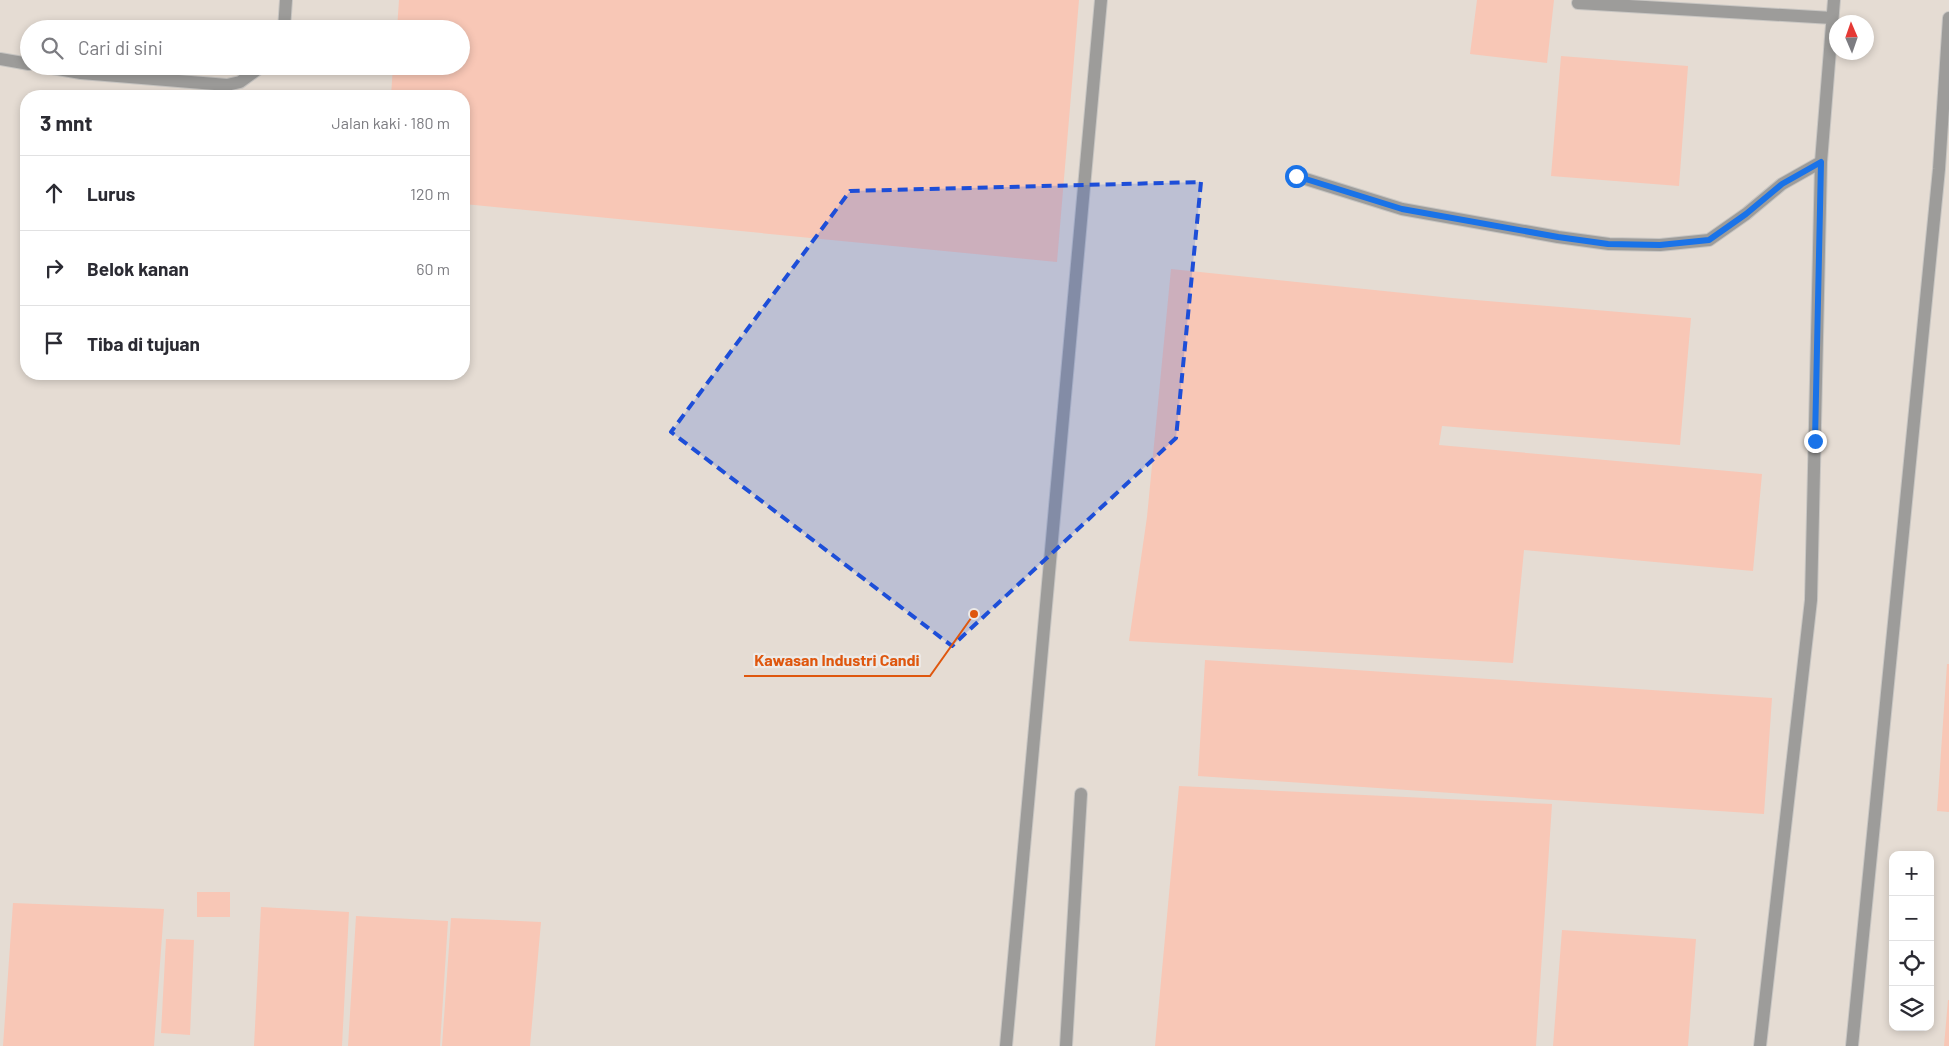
<!DOCTYPE html>
<html lang="id">
<head>
<meta charset="utf-8">
<style>
  body { margin:0; font-family:Barlow,sans-serif; background:#f7f7f7; color:#2b2b33 }
  .controls { position:absolute; right:15px; bottom:15px; display:grid; overflow:hidden; border-radius:10px; box-shadow:0 2px 8px #0003 }
  .controls button { width:45px; height:45px; display:grid; place-items:center; padding:0; border:0; border-bottom:1px solid #e1e1e2; background:#fff; color:#2b2b33; font:25px sans-serif }
  .compass { position:absolute; left:1829px; top:15px; width:45px; height:45px; border-radius:50%; background:#fff; box-shadow:0 2px 8px #0003; rotate:358deg }
  .stop { position:absolute; width:15px; height:15px; margin:-11px; border:4px solid #1a73e8; border-radius:50%; background:#fff }
  .stop.end { background:#1a73e8; border-color:#fff; box-shadow:0 1px 5px #0008 }
  .list { margin:0; padding:0; list-style:none }
  h2 { display:flex; justify-content:space-between; align-items:center; height:65px; margin:0; padding:0 20px; font-size:21px }
  h2 small { font-size:16px; font-weight:400; color:#7c7c81 }
  .list li { display:grid; grid-template-columns:32px 1fr auto; gap:15px; align-items:center; box-sizing:border-box; height:75px; padding:0 20px; border-top:1px solid #e1e1e2 }
  .list b { display:block; font-size:19px; white-space:nowrap }
  .list em { font-size:16px; font-style:normal; color:#7c7c81 }
  .icon { flex:none; width:28px; height:28px; fill:none; stroke:currentColor; stroke-width:2; stroke-linecap:round; stroke-linejoin:round }
  .map { position:relative; flex:none; width:1949px; height:1046px; overflow:hidden }
  .search { position:absolute; background:#fff; box-shadow:0 2px 8px #0003; left:20px; top:20px; width:450px; height:55px; display:flex; align-items:center; gap:12px; box-sizing:border-box; padding:0 18px; border-radius:28px; color:#7c7c81; font-size:19px }
  .panel { position:absolute; background:#fff; box-shadow:0 2px 8px #0003; left:20px; top:90px; width:450px; height:290px; border-radius:20px }
  .map>svg:first-child { display:block }
  .built { fill:#e5dcd3; fill-rule:evenodd }
  .building { fill:#f8c7b6 }
  .lines { fill:none; stroke-linecap:round; stroke-linejoin:round }
  .minor-casing { stroke:#c8c6c3; stroke-width:14 }
  .minor { stroke:#9d9c9a; stroke-width:12 }
  .route { stroke:#1a73e8; stroke-width:6 }
  .marked { fill:#1d4ed8; fill-opacity:0.2; stroke:#1d4ed8; stroke-width:4; stroke-dasharray:10 6; stroke-linejoin:round }
  .leader { fill:none; stroke:#df570e; stroke-width:2 }
  .callout-dot { fill:#df570e; stroke:#edeae7; stroke-width:2 }
  .callout-label { font-size:16px; text-anchor:middle; font-weight:bold; fill:#df570e; stroke:#edeae7; stroke-width:4.5; stroke-linejoin:round; paint-order:stroke }
</style>
</head>
<body>
<div class="map">
<svg width="1949" height="1046" viewBox="0 0 1949 1046">
  <rect width="100%" height="100%" fill="#edeae7"/>
  <!-- built -->
  <path class="built" d="M0 0H1949V1046H0ZM1836 22H1866V52H1836ZM29 29H461V66H29ZM26 96H464V374H26ZM1893 855H1930V1027H1893Z"/>
  <!-- building -->
  <path class="building" d="M399 0H1079L1057 262 464 204V96H391L393 66H461V29H397Z
    M1477 0H1554L1547 63 1470 54Z
    M237 26V29H186V27Z
    M1561 56 1688 66 1679 186 1551 176Z
    M142 66H237V71L142 72Z
    M1171 269 1452 298 1691 318 1680 445 1442 426 1439 445 1762 474 1753 571 1524 550 1513 663 1129 641 1147 517Z
    M1205 660 1772 698 1764 814 1198 776Z
    M1947 664H1949V812L1937 811Z
    M1179 786 1552 804 1536 1046H1155Z
    M197 892H230V917H197Z
    M13 903 164 909 154 1046H3Z
    M261 907 349 912 342 1046H254Z
    M356 916 448 921 440 1046H348Z
    M451 918 541 922 530 1046H442Z
    M1562 930 1696 939 1688 1046H1553Z
    M166 939 194 940 190 1035 161 1033Z
    M1948 1000H1949V1046H1944Z"/>
  <g class="lines">
    <!-- minor casing -->
    <g class="minor-casing">
      <path id="minor" d="M1578 3 1832 18
        M284 29 286 0
        M0 59 29 64
        M41 66 81 73 227 85 240 82 262 66
        M1296 176 1402 209 1558 237 1609 244 1660 245 1709 240 1746 214 1782 184 1821 162
        M1006 1046 1101 0
        M1066 1046 1081 794
        M1760 1046 1811 600 1821 162 1834 0
        M1852 1046 1939 169 1949 18"/>
    </g>
    <!-- minor -->
    <use href="#minor" class="minor"/>
  </g>
  <g class="lines">
    <!-- route -->
    <path class="route" d="M1296 176 1402 209 1558 237 1608 244 1660 245 1709 240 1746 214 1782 184 1821 162 1815 441"/>
  </g>
  <!-- marked area -->
  <path class="marked" d="M1201 182 1176 438 952 646 671 432 850 191Z"/>
  <!-- callouts -->
  <path class="leader" d="M974 614L930 676H744"/>
  <circle class="callout-dot" cx="974" cy="614" r="5"/>
  <g class="callout-label">
    <text x="837" y="666">Kawasan Industri Candi</text>
  </g>
</svg>
<div class="controls">
<button>+</button>
<button>−</button>
<button><svg class="icon" aria-label="locate" viewBox="0 0 24 24"><circle cx="12" cy="12" r="6"/><path d="M12 2v4M12 18v4M2 12h4M18 12h4"/></svg></button>
<button><svg class="icon" aria-label="layers" viewBox="0 0 24 24"><path d="M12 4l9 5-9 5-9-5zM3 14l9 5 9-5"/></svg></button>
</div>
<svg class="compass" viewBox="-18 -18 36 36"><path d="M0-13l5 13h-10z" fill="#e53935"/><path d="M0 13l5-13h-10z" fill="#7c7c81"/></svg>
<div class="stop" style="left:1296px;top:176px"></div>
<div class="stop end" style="left:1815px;top:441px"></div>
<div class="search"><svg class="icon" aria-label="search" viewBox="0 0 24 24"><circle cx="10" cy="10" r="6"/><path d="M15 15l6 6"/></svg>Cari di sini</div>
<section class="panel">
<h2>3 mnt<small>Jalan kaki · 180 m</small></h2>
<ul class="list">
<li><svg class="icon" aria-label="ahead" viewBox="0 0 24 24"><path d="M12 20V5M6 11l6-6 6 6"/></svg><div><b>Lurus</b></div><em>120 m</em></li>
<li><svg class="icon" aria-label="right" viewBox="0 0 24 24"><path d="M7 20v-9h11M14 6l5 5-5 5"/></svg><div><b>Belok kanan</b></div><em>60 m</em></li>
<li><svg class="icon" aria-label="arrive" viewBox="0 0 24 24"><path d="M6 21V4h12l-3 4 3 4H6"/></svg><div><b>Tiba di tujuan</b></div></li>
</ul>
</section>
</div>
</body>
</html>
